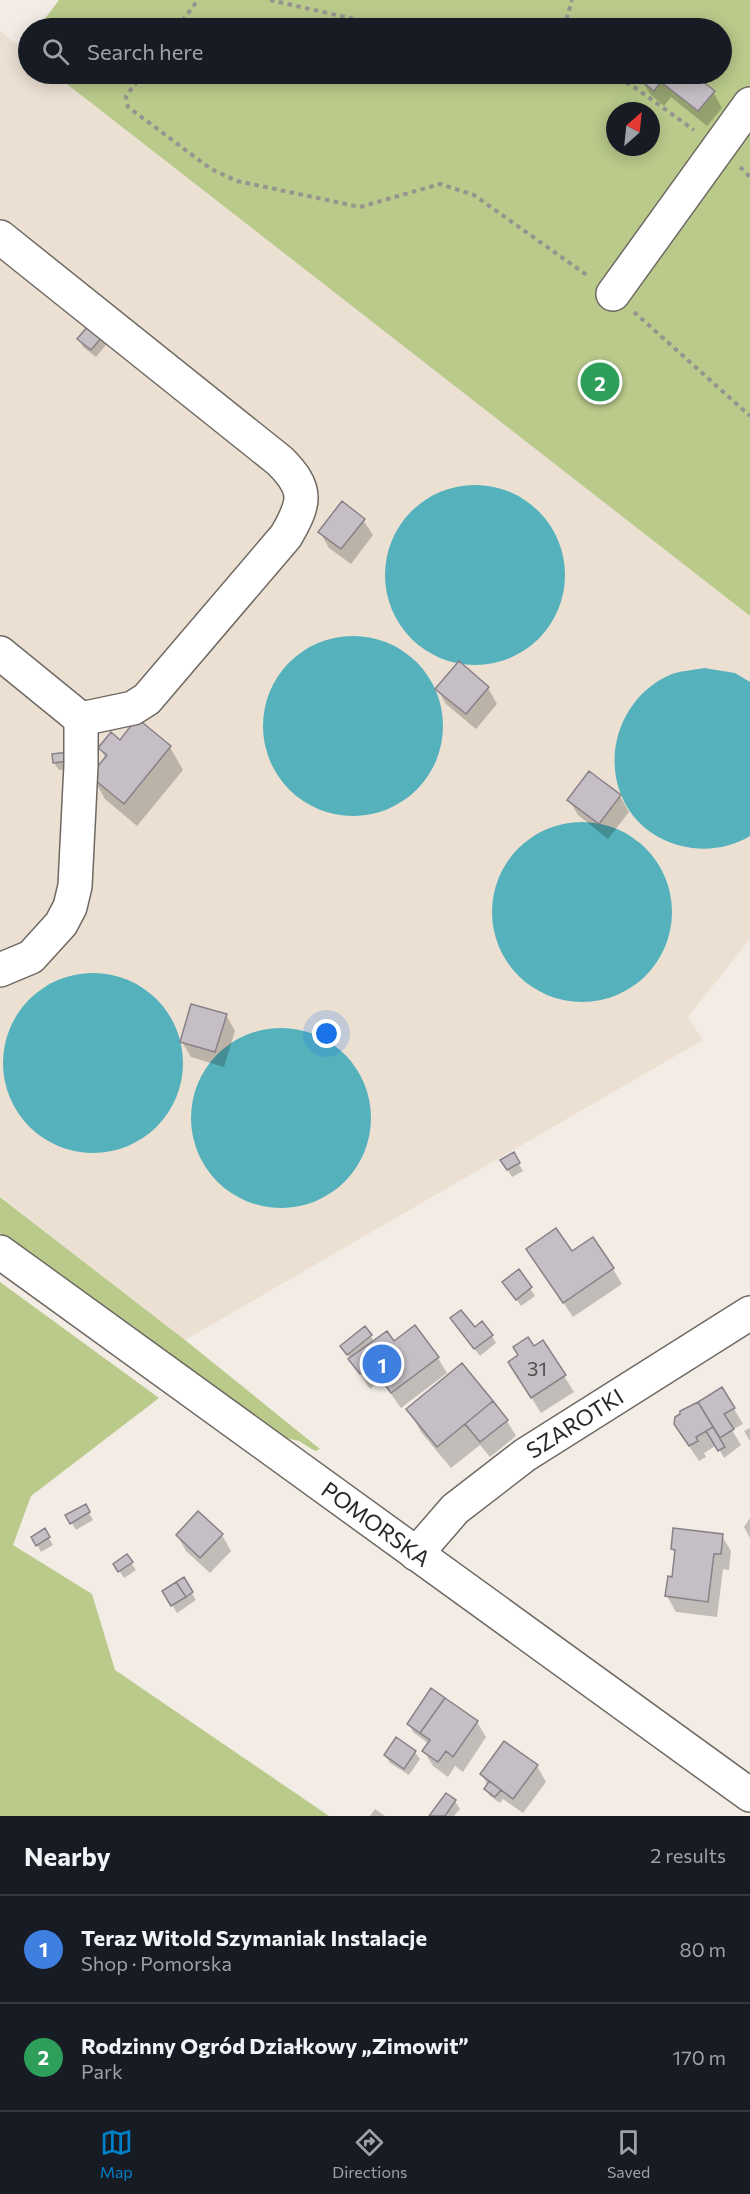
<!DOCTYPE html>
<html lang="en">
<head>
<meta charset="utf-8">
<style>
  body { margin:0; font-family:Commissioner,sans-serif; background:#20242c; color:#f1f3f6 }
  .compass { position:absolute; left:606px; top:102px; width:54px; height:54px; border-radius:50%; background:#171b24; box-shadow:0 3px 15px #0003; rotate:27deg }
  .you { position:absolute; left:327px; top:1034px; width:21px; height:21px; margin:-15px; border:4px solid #fff; border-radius:50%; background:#1a73e8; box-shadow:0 0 0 9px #1a73e833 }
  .badge { display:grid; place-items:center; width:39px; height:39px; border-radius:50%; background:#0080c8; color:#fff; font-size:20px; font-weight:700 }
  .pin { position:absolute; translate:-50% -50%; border:3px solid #fff; box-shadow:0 2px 6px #0006 }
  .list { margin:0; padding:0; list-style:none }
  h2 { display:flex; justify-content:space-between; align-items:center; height:78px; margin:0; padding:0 24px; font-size:26px }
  h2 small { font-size:20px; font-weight:400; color:#9ea1a6 }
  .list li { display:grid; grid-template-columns:39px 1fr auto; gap:18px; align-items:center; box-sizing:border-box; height:108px; padding:0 24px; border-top:2px solid #363941 }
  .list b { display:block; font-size:22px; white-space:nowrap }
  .list p { margin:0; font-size:20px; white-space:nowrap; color:#9ea1a6 }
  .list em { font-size:20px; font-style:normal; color:#9ea1a6 }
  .icon { flex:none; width:33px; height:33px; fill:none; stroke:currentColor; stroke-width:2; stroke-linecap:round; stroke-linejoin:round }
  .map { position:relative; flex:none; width:750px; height:1816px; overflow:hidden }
  .search { position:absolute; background:#171b24; box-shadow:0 3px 15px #0003; left:18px; right:18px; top:18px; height:66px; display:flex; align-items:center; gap:15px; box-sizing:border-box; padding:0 21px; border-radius:33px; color:#9ea1a6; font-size:22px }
  .sheet { height:294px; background:#171b24 }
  nav { display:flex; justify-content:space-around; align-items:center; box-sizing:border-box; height:84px; border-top:2px solid #363941; background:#171b24; font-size:16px; color:#9ea1a6 }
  nav a { display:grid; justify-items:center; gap:3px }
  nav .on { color:#0080c8 }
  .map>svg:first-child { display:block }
  .built { fill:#ece0d3 }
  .green { fill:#b9ca8b; fill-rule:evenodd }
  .water { fill:#55b1bb }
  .shadow { fill:#0003 }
  .building { fill:#c5bec4; stroke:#888188; stroke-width:1.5 }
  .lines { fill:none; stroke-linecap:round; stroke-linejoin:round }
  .minor-casing { stroke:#6f6963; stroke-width:36 }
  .path { stroke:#97938e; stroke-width:4; stroke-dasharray:4.5 4.5; stroke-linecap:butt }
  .minor { stroke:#fff; stroke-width:33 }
  .labels { text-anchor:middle; stroke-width:6; stroke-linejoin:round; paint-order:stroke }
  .number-label { font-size:20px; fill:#504c4c }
  .street-label { font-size:22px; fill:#292624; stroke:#fff }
</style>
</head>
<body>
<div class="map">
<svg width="750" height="1816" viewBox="0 0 750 1816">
  <rect width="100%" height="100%" fill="#f2ece5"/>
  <!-- built -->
  <path class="built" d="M0 31 28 53V74H54L750 616V939L688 1017 703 1040 185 1340 0 1196Z"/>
  <!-- green -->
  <path class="green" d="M59 0H750V616L54 74H722V28H38ZM615 111H651V147H615Z
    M0 1197 185 1340 320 1449 315 1451 299 1441 277 1436 0 1233Z
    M0 1282 159 1398 31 1496 13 1545 92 1594 115 1670 329 1816H0Z"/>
  <!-- water -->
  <path class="water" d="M385 575a90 90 0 1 1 180 0a90 90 0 1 1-180 0Z
    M263 726a90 90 0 1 1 180 0a90 90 0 1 1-180 0Z
    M704 668 735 673 750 682V836C709 861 650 848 626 805 599 757 622 694 672 674 681 671 694 670 704 668Z
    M492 912a90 90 0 1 1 180 0a90 90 0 1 1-180 0Z
    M3 1063a90 90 0 1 1 180 0a90 90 0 1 1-180 0Z
    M191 1118a90 90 0 1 1 180 0a90 90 0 1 1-180 0Z"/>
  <!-- shadow -->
  <path class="shadow" d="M645 74H691L713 92 722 108 707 126 671 97 664 106 650 94 641 79Z
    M93 322 110 340 96 357 83 347 79 339Z
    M363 520 373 535 351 564 329 548 320 532Z
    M459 663 488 688 497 704 476 729 446 704 437 689Z
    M137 721 170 747 183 770 137 826 105 799 92 776 106 759 100 748 120 742Z
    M71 753 77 769 59 770 54 763Z
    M620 796 629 812 608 839 578 815 569 800Z
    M226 1015 235 1031 224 1067 191 1057 182 1042Z
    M513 1154 523 1171 512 1177 502 1160Z
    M528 1250 572 1253 613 1269 622 1284 573 1317Z
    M519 1271 535 1296 521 1306 509 1289Z
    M456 1326 492 1336 496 1343 480 1356Z
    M371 1336 374 1342 394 1343 438 1358 447 1373 401 1408 381 1380 370 1389 347 1354Z
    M543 1342 574 1392 541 1413 519 1378 534 1348Z
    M462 1365 507 1421 516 1436 490 1457 480 1445 451 1468 421 1432 408 1409Z
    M722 1389 743 1424 732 1430 741 1445 724 1458 717 1445 704 1453 706 1457 699 1461 685 1440 681 1412Z
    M750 1428V1441L744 1431Z
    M85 1506 93 1520 76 1530 67 1515Z
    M750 1518V1538L744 1527Z
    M44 1530 53 1545 41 1552 33 1537Z
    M177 1535H222L231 1551 210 1573 186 1551Z
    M722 1536 731 1551 729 1570 723 1569 717 1617 676 1612 667 1596 673 1578 676 1555 672 1548Z
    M131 1563 136 1570 124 1578 115 1564Z
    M183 1579 196 1600 177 1613 164 1591Z
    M477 1722 486 1737 463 1772 455 1766 448 1777 433 1766 424 1751 429 1744 413 1732 409 1724Z
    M415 1752 420 1759 409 1775 390 1763 385 1755Z
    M537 1766 546 1782 523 1813 503 1799 500 1803 490 1796 485 1789 488 1785 481 1774Z
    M446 1795 455 1801 460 1809 454 1816H431Z
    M375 1809 385 1816H370Z"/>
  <!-- building -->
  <path class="building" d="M643 74H693L715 91 698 111 661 82 654 91 639 79Z
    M93 320 107 331 91 350 77 339Z
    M342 501 365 519 341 549 318 532Z
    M459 661 489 687 466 714 435 689Z
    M137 718 171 746 124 804 90 776 107 755 98 748 111 732 120 740Z
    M69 752 70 761 53 763 52 754Z
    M589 771 621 795 599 824 567 800Z
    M191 1004 227 1014 215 1052 180 1042Z
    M514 1152 520 1163 507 1170 500 1160Z
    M556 1228 572 1251 593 1237 614 1268 563 1303 526 1249Z
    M519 1269 532 1287 516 1300 502 1282Z
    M461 1310 475 1327 482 1321 493 1335 474 1349 450 1318Z
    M415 1325 439 1357 391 1393 371 1366 360 1374 348 1359 387 1331 394 1341Z
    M365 1326 372 1335 347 1355 340 1346Z
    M528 1337 534 1346 543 1340 566 1375 531 1398 508 1362 518 1355 513 1347Z
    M462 1363 493 1401 437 1447 406 1409Z
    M722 1387 735 1408 724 1414 734 1429 720 1438 698 1402Z
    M493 1401 508 1420 480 1442 465 1424Z
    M698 1402 713 1427 696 1437 698 1441 689 1446 674 1424 675 1417 680 1414V1411Z
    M713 1427 725 1447 718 1451 706 1431Z
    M86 1504 90 1512 70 1524 65 1515Z
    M198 1511 223 1534 200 1558 176 1535Z
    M45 1528 50 1537 36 1546 31 1537Z
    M673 1528 723 1534 721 1554H714L708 1602 665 1596 668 1576 672 1577 675 1550 671 1549Z
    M127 1554 133 1562 118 1572 113 1564Z
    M184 1577 193 1592 186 1597 176 1582Z
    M176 1582 186 1597 171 1606 162 1591Z
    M431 1688 445 1698 420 1733 407 1724Z
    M445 1698 478 1721 453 1757 446 1751 438 1762 422 1751 430 1740 420 1733Z
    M396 1737 416 1751 404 1769 384 1755Z
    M504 1741 538 1765 513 1799 480 1774Z
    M489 1781 501 1790 495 1797 484 1789Z
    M446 1793 456 1800 445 1816H429Z"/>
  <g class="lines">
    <!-- minor casing -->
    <g class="minor-casing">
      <g id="minor">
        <path d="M0 237 280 461C309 490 305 503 286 536L147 699 133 708 81 719"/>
        <path d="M613 294 750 104"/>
        <path d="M0 653 81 719"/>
        <path d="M0 970 31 957 61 924 70 907 75 886 81 765V719"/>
        <path id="s1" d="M0 1252 750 1795"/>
        <path id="s2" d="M416 1554 455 1509 525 1455 750 1313"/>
      </g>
    </g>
    <!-- path -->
    <path class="path" d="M270 0 394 28
      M177 28 198 0
      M564 28 572 0
      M143 74 126 96 128 107 211 169 237 181 360 207 440 184 474 195 588 276
      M591 74 630 84 694 130
      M740 167 750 177
      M634 312 750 416"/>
    <!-- minor -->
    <use href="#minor" class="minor"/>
  </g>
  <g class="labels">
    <!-- number labels -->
    <g class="number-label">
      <text x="537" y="1376">31</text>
    </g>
    <!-- street labels -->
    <g class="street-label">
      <text dy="8" stroke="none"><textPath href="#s2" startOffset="207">SZAROTKI</textPath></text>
      <text dy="8" stroke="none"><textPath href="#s1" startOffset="464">POMORSKA</textPath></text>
    </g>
  </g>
</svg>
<svg class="compass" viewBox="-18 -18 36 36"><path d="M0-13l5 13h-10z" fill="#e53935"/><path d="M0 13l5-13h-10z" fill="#9ea1a6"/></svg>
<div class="you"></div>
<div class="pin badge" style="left:382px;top:1364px;background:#3f7fe0">1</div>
<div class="pin badge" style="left:600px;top:382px;background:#2e9e5b">2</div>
<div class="search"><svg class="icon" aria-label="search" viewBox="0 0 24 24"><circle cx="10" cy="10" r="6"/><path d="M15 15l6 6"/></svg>Search here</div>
</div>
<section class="sheet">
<h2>Nearby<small>2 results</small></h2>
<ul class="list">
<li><span class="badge" style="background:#3f7fe0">1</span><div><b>Teraz Witold Szymaniak Instalacje</b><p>Shop · Pomorska</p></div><em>80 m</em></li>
<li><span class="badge" style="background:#2e9e5b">2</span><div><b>Rodzinny Ogród Działkowy „Zimowit”</b><p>Park</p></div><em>170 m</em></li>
</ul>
</section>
<nav>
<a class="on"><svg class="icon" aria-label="map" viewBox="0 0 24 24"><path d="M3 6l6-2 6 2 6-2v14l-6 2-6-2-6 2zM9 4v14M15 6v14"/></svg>Map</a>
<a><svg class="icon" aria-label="directions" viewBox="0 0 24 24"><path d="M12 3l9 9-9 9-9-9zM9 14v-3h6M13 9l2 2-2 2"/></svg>Directions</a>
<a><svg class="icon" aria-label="saved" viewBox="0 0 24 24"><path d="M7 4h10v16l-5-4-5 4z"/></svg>Saved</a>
</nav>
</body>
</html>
